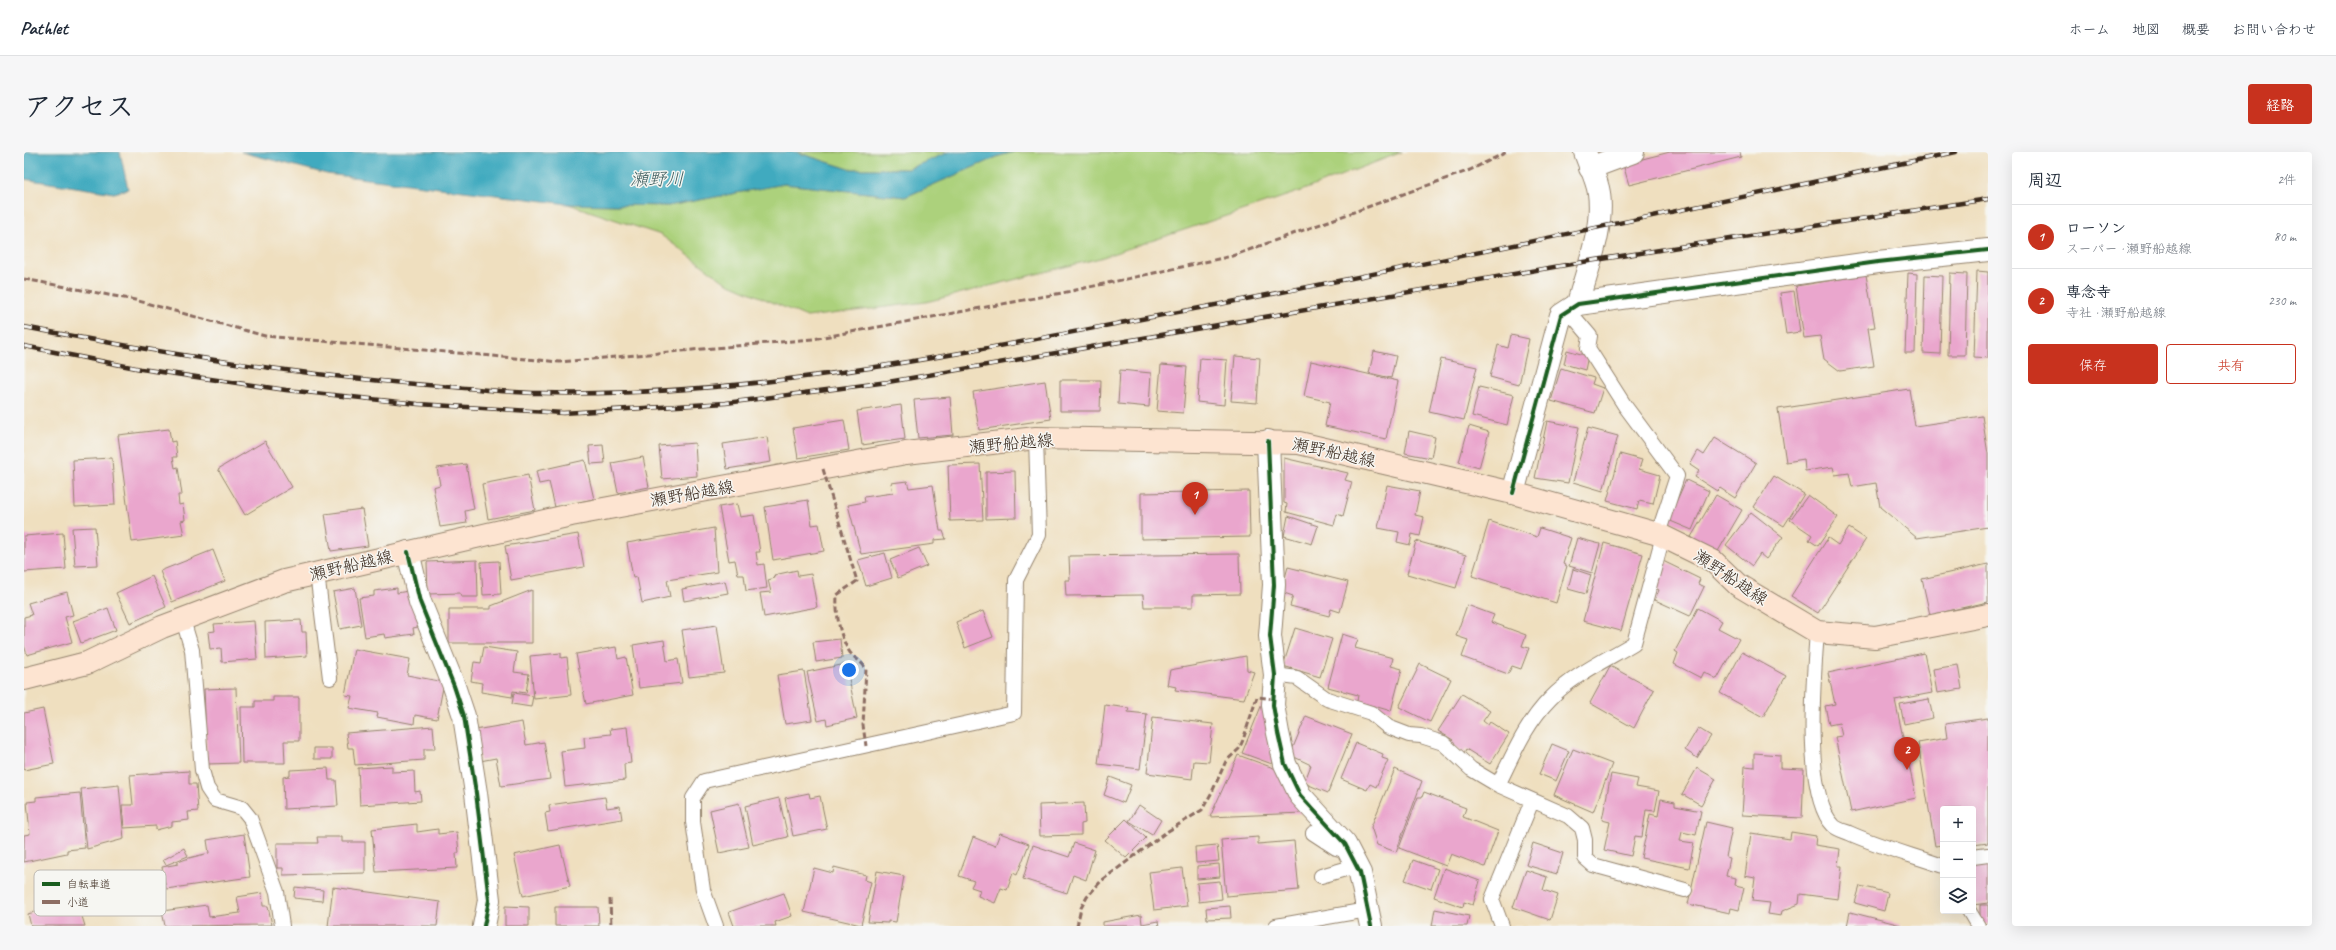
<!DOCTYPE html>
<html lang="ja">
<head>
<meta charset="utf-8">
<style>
  body { margin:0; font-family:Caveat,"Klee One",sans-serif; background:#f6f6f7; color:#1f2937 }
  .controls { position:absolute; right:12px; bottom:12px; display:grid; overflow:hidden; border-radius:4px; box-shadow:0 4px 16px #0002 }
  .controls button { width:36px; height:36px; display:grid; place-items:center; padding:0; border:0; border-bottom:1px solid #e0e1e3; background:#fff; color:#1f2937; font:20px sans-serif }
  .you { position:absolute; left:825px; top:518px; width:14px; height:14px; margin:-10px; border:3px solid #fff; border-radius:50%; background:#1a73e8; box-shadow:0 0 0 6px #1a73e833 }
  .badge { display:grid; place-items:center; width:26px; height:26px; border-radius:50%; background:#c8321e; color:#fff; font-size:13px; font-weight:700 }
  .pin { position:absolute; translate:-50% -33px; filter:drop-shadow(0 1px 2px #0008) }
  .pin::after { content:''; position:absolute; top:21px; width:14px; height:12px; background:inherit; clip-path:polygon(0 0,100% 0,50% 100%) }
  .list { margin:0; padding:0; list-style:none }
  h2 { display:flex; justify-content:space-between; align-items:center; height:52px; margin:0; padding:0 16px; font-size:17px }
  h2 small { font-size:13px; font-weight:400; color:#747a83 }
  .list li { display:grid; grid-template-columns:26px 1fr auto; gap:12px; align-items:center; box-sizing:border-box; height:64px; padding:0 16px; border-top:1px solid #e0e1e3 }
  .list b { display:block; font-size:15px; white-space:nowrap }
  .list p { margin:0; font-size:13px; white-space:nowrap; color:#747a83 }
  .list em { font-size:13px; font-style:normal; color:#747a83 }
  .actions { display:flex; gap:8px; padding:12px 16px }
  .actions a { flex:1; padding:9px 0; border:1px solid #c8321e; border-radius:4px; text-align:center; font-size:14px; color:#c8321e }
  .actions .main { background:#c8321e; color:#fff }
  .icon { flex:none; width:22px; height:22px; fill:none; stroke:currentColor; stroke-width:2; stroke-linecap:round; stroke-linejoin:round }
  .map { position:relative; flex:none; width:1964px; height:774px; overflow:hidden; border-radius:4px }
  header { display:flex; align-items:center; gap:24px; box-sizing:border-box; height:56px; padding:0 20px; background:#fff; border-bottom:1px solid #e0e1e3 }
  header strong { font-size:19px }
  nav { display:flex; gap:22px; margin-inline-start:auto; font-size:14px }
  .intro { display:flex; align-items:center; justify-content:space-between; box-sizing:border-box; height:96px; padding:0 24px }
  h1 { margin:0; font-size:28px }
  .button { padding:10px 18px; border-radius:4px; background:#c8321e; color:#fff; font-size:14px; font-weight:700 }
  main { display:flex; gap:24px; padding:0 24px }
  aside { flex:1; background:#fff; border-radius:4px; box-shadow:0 4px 16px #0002 }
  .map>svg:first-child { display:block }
  .green { fill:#acd17b; stroke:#747e4c }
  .water { fill:#3faabf; stroke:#3d6a6e }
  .building { fill:#eaa6cd }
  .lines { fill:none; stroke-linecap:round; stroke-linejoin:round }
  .service-casing { stroke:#95846e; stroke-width:16 }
  .minor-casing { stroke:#95846e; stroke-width:24 }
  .tertiary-casing { stroke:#95846e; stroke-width:24 }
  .secondary-casing { stroke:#95846e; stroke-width:24 }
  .service { stroke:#fff; stroke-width:14 }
  .minor { stroke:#fff; stroke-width:22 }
  .tertiary { stroke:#fff; stroke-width:22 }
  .secondary { stroke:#fde4d1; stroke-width:22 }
  .rail-casing { stroke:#3b2a1e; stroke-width:4.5 }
  .rail { stroke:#f6f6f2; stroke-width:3; stroke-dasharray:9; stroke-linecap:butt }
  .quiet { stroke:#8d6e63; stroke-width:3; stroke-dasharray:6 3; stroke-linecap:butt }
  .cycleway-casing { stroke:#f6f6f2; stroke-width:6 }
  .cycleway { stroke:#1b5e20; stroke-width:4 }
  .labels { text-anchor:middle; stroke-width:3; stroke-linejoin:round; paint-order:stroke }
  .street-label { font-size:17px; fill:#3b2a1e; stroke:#f6f6f2 }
  .water-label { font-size:18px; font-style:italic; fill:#3d5d5e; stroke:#f6f6f2 }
  .key { fill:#f6f6f2; stroke:#beb9b2; stroke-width:1 }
  .key-label { font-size:11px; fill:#3b2a1e }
</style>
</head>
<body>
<header>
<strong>Pathlet</strong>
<nav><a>ホーム</a><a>地図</a><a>概要</a><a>お問い合わせ</a></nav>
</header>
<div class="intro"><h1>アクセス</h1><a class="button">経路</a></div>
<main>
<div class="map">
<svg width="1964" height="774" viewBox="0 0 1964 774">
  <rect width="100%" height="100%" fill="#f6f6f2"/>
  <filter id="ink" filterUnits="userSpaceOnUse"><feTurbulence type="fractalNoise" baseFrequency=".025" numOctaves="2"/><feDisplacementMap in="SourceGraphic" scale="8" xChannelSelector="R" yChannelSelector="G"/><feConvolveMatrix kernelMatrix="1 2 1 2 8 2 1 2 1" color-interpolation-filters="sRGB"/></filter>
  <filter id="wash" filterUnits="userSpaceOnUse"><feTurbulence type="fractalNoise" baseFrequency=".012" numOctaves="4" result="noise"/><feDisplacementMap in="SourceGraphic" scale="16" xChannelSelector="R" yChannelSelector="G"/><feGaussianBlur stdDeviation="0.9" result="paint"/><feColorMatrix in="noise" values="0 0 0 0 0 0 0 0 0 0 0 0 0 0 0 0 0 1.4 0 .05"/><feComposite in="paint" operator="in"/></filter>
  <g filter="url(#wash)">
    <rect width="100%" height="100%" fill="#efdfbf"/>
    <!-- green -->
    <path class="green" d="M772 0H925L884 17H825Z
      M990 0H1378L1274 40 1076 106 902 150 783 165 701 130 637 83 544 52 644 54 760 32 881 45 975 4Z"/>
    <!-- water -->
    <path class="water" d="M0 0H96L104 37 90 41 0 27Z
      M217 0H772L825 17H884L925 0H990L975 4 881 45 760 32 644 54 544 52 303 22Z"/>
    <g id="blocks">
      <!-- building -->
      <path class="building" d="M1646 0H1716L1717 5 1605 33 1599 12Z
        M1953 119 1964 120V206L1950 205Z
        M1884 121 1893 122 1891 201H1881Z
        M1926 121 1943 122 1941 203H1924Z
        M1842 123 1851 175 1844 176 1850 214 1816 219 1800 207 1796 184 1780 186 1772 134Z
        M1901 123 1918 124 1916 202 1899 201Z
        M1770 139 1776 180 1762 182 1756 141Z
        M1487 183 1505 187 1495 233 1466 225 1474 193 1484 196Z
        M1543 198 1564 204 1561 218 1540 212Z
        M1350 199 1372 204 1367 226 1345 221Z
        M1211 204 1236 206 1233 251 1207 249Z
        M1176 206 1203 208 1200 253 1173 250Z
        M1417 207 1453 215 1440 268 1405 260Z
        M1287 209 1374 229 1362 287 1301 274 1306 250 1280 244Z
        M1137 213 1163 215 1159 261 1133 259Z
        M1537 216 1570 226 1568 232 1579 236 1571 261 1527 249Z
        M1096 218 1127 221 1125 255 1094 252Z
        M1036 228H1077L1076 259H1036Z
        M1021 229 1027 267 955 278 949 240Z
        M1455 235 1490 243 1483 273 1448 264Z
        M1885 237 1891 274 1958 264 1964 302V375L1893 386 1856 355 1852 331 1828 335 1825 321 1811 323 1809 315 1781 319 1780 307 1762 310 1754 257Z
        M926 245 929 283 894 286 890 248Z
        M877 253 881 287 838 293 833 259Z
        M820 268 825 298 774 306 769 276Z
        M1523 269 1555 275 1544 331 1511 326Z
        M1445 274 1465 280 1455 316 1435 310Z
        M1564 276 1594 284 1579 339 1549 330Z
        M145 277 147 290 151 289 153 305H149L151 316 154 315 158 343H154L155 353 159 352 161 368 157 369 160 383 108 390 94 283Z
        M1385 279 1411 285 1407 306 1381 301Z
        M743 285 747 310 703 317 699 292Z
        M1691 286 1732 311 1711 346 1696 336 1693 339 1671 325 1675 319 1666 313 1674 299 1680 303Z
        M241 289 268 335 221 363 194 317Z
        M671 291 673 324 638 327 635 294Z
        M579 293 581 311 567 312 565 294Z
        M1596 302 1618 308 1615 317 1636 323 1629 352 1615 349 1613 357 1583 349Z
        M619 305 625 335 594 341 588 311Z
        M88 306 91 353 51 355 49 308Z
        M1260 306 1324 321 1321 328 1328 330 1319 364 1313 362 1310 373 1262 360 1263 352 1260 351Z
        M561 308 570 347 531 355 525 330 515 332 512 319Z
        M442 312 450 357 441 359 443 371 416 375 409 335 416 333 413 316Z
        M956 312 959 368 926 369 924 313Z
        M991 319 992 366 962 367V320Z
        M504 323 511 358 464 367 458 332Z
        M1750 324 1780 342 1760 374 1730 355Z
        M1662 328 1685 339 1668 378 1644 368Z
        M883 329 885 336 909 333 916 379H919L922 387 910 388V392L837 402 824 353 841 350 840 345 869 341 867 331Z
        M1363 333 1396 339 1391 363 1400 365 1396 384 1388 382 1386 393 1373 390 1375 380 1354 376Z
        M1225 339 1226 385 1117 387V341Z
        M1692 343 1718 358 1693 401 1667 385Z
        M1784 343 1814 365 1794 394 1785 388 1788 383 1766 368Z
        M784 348 788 373 795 372 800 399 749 408 741 355Z
        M713 352 716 365 730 363 736 400H732L734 413 740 412 743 436 722 439 720 423H714L711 408 705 409 695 355Z
        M338 357 344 394 307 399 301 362Z
        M1727 360 1759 385 1742 407 1736 402 1728 414 1702 393Z
        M1264 364 1294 374 1288 392 1260 384Z
        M1465 369 1513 385 1516 376 1547 386 1539 412 1543 414 1532 451 1448 424Z
        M71 375 74 413 51 414 48 376Z
        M690 376 693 420 643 428 646 445 618 451 613 425 609 426 603 391Z
        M1825 376 1842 387 1794 461 1767 444 1804 386 1814 393Z
        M39 381 42 417 0 420V384Z
        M554 382 560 415 487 428 481 394Z
        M1553 386 1576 392 1568 421 1545 414Z
        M1392 389 1442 403 1432 436 1383 422Z
        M1580 391 1619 402 1597 479 1559 469Z
        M895 396 903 414 874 426 866 408Z
        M189 398 201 429 148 450 136 419Z
        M861 401 868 426 842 434 834 408Z
        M1215 402 1216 442 1169 443V455H1120L1119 443 1042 444 1041 428H1046L1045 404Z
        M453 408 454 445H437L436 441 404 442 403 410Z
        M475 409 477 442 459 443 457 410Z
        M1639 409 1676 427 1674 432 1680 435 1666 464 1631 448 1635 438 1627 434Z
        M1964 412V450L1906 463 1898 427Z
        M1264 415 1324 430 1316 460 1307 457 1305 464 1266 454 1269 444 1257 440Z
        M1549 417 1567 423 1562 442 1544 437Z
        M773 418 774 424 787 422 793 455 740 465 736 441 747 440 744 428 751 426 750 423Z
        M128 424 142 455 106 471 92 441Z
        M701 429 704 441 660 449 658 437Z
        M331 436 337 473 316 477 309 440Z
        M373 436V441L384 439 398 474 389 476 390 482 361 486 360 482 341 485 335 446 350 444V439Z
        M508 438V491H425V457H467V454Z
        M43 440 49 463 41 465 48 490 3 503 0 493V465L8 463 4 451Z
        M1443 453 1470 463 1467 470 1502 483 1498 494 1505 496 1497 517 1488 514 1484 522 1438 505 1444 488 1432 484Z
        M84 456 92 478 57 491 49 469Z
        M1674 456 1698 469 1694 476 1715 487 1693 527 1680 520 1677 526 1650 512 1654 501 1651 499Z
        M959 459 969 485 941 496 932 470Z
        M277 468 278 480H282L283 504 242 507 241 470Z
        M230 469 233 507 198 510 197 496 186 497 184 480 191 479 190 472Z
        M693 473 700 521 665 525 658 478Z
        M1271 476 1308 487 1296 525 1259 514Z
        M1318 482 1334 487 1331 496 1369 506 1367 514 1378 517 1367 559 1333 549 1334 543 1304 535Z
        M816 487 818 506 792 510 789 490Z
        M640 488 643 509 654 507 658 531 615 536 609 493Z
        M460 495 493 500 490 520 505 522 502 541 489 539 488 545 457 540 458 531 447 529 450 510 457 511Z
        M592 495 594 507 602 505 609 543 562 552 552 502Z
        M330 497 386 507 383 523 420 530 413 567 391 563 390 572 353 565 354 561 325 556 328 544 321 543Z
        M1718 500 1762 524 1739 565 1696 541Z
        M537 501V506L543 505 547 543 510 547 506 504Z
        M1900 501 1908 541 1871 548 1892 646 1827 660 1811 585 1818 584 1815 571 1805 573 1801 554 1811 552 1804 521Z
        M1222 504 1223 518 1230 520 1220 547 1151 538 1152 535 1143 533 1146 518Z
        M822 512 833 566 803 573 802 567 794 569 783 520Z
        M1396 512 1427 527 1406 570 1375 555Z
        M1934 513 1938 537 1913 541 1909 517Z
        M1586 514 1630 538 1610 576 1566 551Z
        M780 519 788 568 761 572 753 523Z
        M212 536 215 611 183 612 180 537Z
        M490 541 509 544 507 555 488 552Z
        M1438 542 1466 559 1459 569 1464 573 1466 570 1485 582 1466 612 1442 597 1440 601 1426 592 1429 588 1414 579Z
        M249 545H275V589H260L261 611H218L217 555H231V549H249Z
        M1905 547 1909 566 1880 572 1876 552Z
        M1238 552 1246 556 1253 601 1248 612 1218 601Z
        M1081 553 1105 556 1104 560 1123 562 1116 617 1074 612Z
        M19 557 30 612 0 618V561Z
        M1282 564 1328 582 1304 641 1280 631 1287 613 1266 603Z
        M1129 565 1189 572 1185 610 1170 609 1168 627 1123 621Z
        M1964 566V691L1949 693V657H1919V693L1911 694 1894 591 1923 586 1921 572Z
        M498 570 502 593 520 590 526 627 477 634 472 606 456 609 451 578Z
        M409 574 411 597H400V608L331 613 329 596H324L322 581Z
        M603 575 607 611 600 612 601 628 541 635 537 599 561 596 560 585 587 582 586 577Z
        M1674 576 1687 584 1673 606 1661 598Z
        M1332 591 1359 602 1358 606 1364 608 1352 635 1346 632 1343 638 1317 627Z
        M1528 592 1545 599 1532 629 1515 622Z
        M290 596H308V607H290Z
        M1549 597 1588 612 1569 660 1530 643Z
        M1730 601 1756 603V616L1780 617 1778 666 1718 663 1721 614 1730 615Z
        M1214 603 1255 618 1278 661 1186 665Z
        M368 614V620L390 619 391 640 396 639 397 649 336 653 334 616Z
        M304 616 305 628H312L314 654 260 657 259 625 266 624V618Z
        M1673 616 1692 627 1677 653 1658 642Z
        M1371 617 1398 629 1372 700 1353 693 1347 675Z
        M165 619V632H172L174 659 164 660 165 668 148 670V674L132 678V674L100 676 98 653H109L106 623Z
        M1587 622 1614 627 1612 635 1635 639 1631 659 1622 658 1618 685 1611 684 1607 704 1580 698 1586 670 1578 668Z
        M1086 625 1107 633 1100 651 1080 643Z
        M95 633 100 687 63 697 57 637Z
        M1400 640 1442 656 1439 665 1474 679 1461 715 1427 702 1422 714 1375 696 1394 645H1398Z
        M56 641 61 696 43 698V701L0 710V683L6 682 3 650 12 649V645Z
        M785 641 786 646 796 644 803 677 769 684 761 646Z
        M581 645 583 656 596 654 598 667 524 679 521 661 526 660 525 653Z
        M755 646 764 685 729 693 721 654Z
        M1637 647 1651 650V654L1677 659 1672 683 1658 680 1656 689 1670 691 1665 716 1617 706 1626 662 1634 664Z
        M715 651 725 695 695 701 686 658Z
        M1060 651 1061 671 1057 672V683L1016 684 1015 653Z
        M1115 653 1137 668 1128 683 1105 669Z
        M1102 667 1122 686 1102 706 1081 688Z
        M1682 670 1708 676 1702 705 1706 706 1702 724 1712 726 1711 733 1720 735 1715 758 1707 756 1706 761 1664 752Z
        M393 672V680L414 677V682L433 680 435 701H432L433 716 352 720 348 677Z
        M1767 680 1792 684 1791 693 1816 697 1814 714H1818L1814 747 1776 742 1775 752 1758 759 1757 764 1744 762 1746 751 1728 749 1731 726 1721 724 1727 681 1766 687Z
        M976 681 1005 692 993 723 989 721 983 738 977 736 971 751 954 744 956 738 947 735 950 729 935 724 949 685 971 694Z
        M220 682 226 725 142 737 138 715 154 712V710L165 706 185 701 183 688Z
        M293 685H318V690H341V721L259 723V716H253V691H294Z
        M1234 685V692L1270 689 1275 738 1202 744 1197 688Z
        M1050 691 1071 698 1062 728 1049 723 1043 741 999 727 1009 693 1045 705Z
        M1509 691 1539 701 1533 722 1502 713Z
        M536 693 546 734 499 744 490 703Z
        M1193 693 1195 709 1172 711 1171 695Z
        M160 696 164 704 142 713 139 708Z
        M1389 708 1414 717 1407 737 1381 728Z
        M1964 710V751L1949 753V712Z
        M1195 712 1196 725 1173 727V714Z
        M810 715 842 723 841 728 847 730 837 773 780 760 790 716 809 721Z
        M1158 716 1163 754 1130 758 1125 720Z
        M1420 716 1456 729 1449 753 1440 750 1439 755 1410 745Z
        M1502 718 1523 725 1519 738 1534 743 1526 768 1489 755Z
        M853 719 880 724 872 770 864 769V771L844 770Z
        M1196 729 1198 747 1175 750 1173 731Z
        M1836 734 1864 741 1860 759 1831 751Z
        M271 735 299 738 298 749 270 746Z
        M309 735 416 750 413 774H304Z
        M50 739 61 774H7L4 762 20 757 17 749Z
        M238 741 239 754H244L248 773 141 774 138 759 183 753 185 765 216 761 213 745Z
        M760 741 768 764 751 770 752 774H710L705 760Z
        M1956 753H1964V772H1956Z
        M481 754 505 755V774H481Z
        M1206 754 1207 766 1183 767 1182 756Z
        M531 755H574L575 774H531Z
        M1411 757 1445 764 1443 774H1408Z
        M1826 760 1877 773 1876 774H1823Z
        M1117 763 1118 772 1134 769 1135 774H1079V770Z"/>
    </g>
  </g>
  <g filter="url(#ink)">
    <use href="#blocks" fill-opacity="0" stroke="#95846e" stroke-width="1"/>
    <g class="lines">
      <!-- service casing -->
      <g class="service-casing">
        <path id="service" d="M1544 158 1566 184 1564 196 1601 254 1653 324 1634 382
          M293 421 306 526
          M159 468 168 498 178 618 183 636 191 648 218 656 226 666 253 740 258 774
          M1793 480C1790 521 1779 643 1809 673 1812 677 1820 679 1825 681 1856 695 1888 703 1919 714
          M1251 523 1273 526 1303 547 1347 561 1364 575 1385 583 1397 584 1419 591 1447 617 1474 633 1544 664 1558 676 1561 688V706L1569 713 1661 738
          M1474 633C1489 603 1502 571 1526 547 1549 523 1582 508 1610 491L1639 384
          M1289 681 1312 696 1324 699
          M1949 705 1964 703
          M1297 724 1332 714
          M1945 759 1954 774
          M692 774 679 738 669 670V646L680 629 990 561 992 428 1015 383 1012 286
          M1252 774 1343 758
          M1478 774 1468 747 1508 649"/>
      </g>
      <!-- minor casing -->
      <g class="minor-casing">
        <path id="minor" d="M1566 16 1609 0
          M1244 289 1250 433 1246 484 1251 523 1249 553 1254 581 1261 612 1276 643 1321 692 1336 721 1347 774
          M1489 341 1537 163 1554 152 1854 110 1964 98
          M384 400 396 450 430 534 440 564 452 641 465 748 460 774"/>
      </g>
      <!-- tertiary casing -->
      <g class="tertiary-casing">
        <path id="tertiary" d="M1554 152C1563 117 1580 77 1575 41 1573 27 1565 13 1561 0"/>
      </g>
      <!-- secondary casing -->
      <g class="secondary-casing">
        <path id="secondary" d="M0 527 63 511 138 475 260 429 547 363 882 301 1012 286 1275 291 1489 341 1634 382 1689 409 1714 433 1793 480 1851 485 1964 463"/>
      </g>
      <!-- service -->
      <use href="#service" class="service"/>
      <!-- minor -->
      <use href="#minor" class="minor"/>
      <!-- tertiary -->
      <use href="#tertiary" class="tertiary"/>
      <!-- secondary -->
      <use href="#secondary" class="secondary"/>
      <!-- rail casing -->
      <g class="rail-casing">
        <path id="rail" d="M0 175C142 202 284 225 429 235 458 237 488 241 517 241 714 246 919 205 1112 168 1386 117 1659 57 1932 0
          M0 194 117 217 262 238 394 252 539 261 702 251 864 230 1565 109 1964 47"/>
      </g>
      <!-- rail -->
      <use href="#rail" class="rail"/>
      <!-- quiet -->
      <path class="quiet" d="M0 127 111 148 241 184 536 210 789 187 1038 141 1208 104 1446 18 1483 0
        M799 317 833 429 813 443C812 462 815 483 825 499 829 506 837 508 842 517L839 573 842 594
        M586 747 587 774
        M1053 774 1057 756 1063 745 1077 729 1141 681 1178 658 1188 640 1202 609 1215 597 1219 588 1233 545 1250 547"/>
      <!-- cycleway casing -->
      <g class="cycleway-casing">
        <path id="cycleway" d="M1244 289 1250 433 1246 484 1251 523 1249 553 1254 581 1261 612 1276 643 1321 692 1336 721 1347 774
          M1489 341 1537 163 1554 152 1854 110 1964 98
          M384 400 396 450 430 534 440 564 452 641 465 748 460 774"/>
      </g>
      <!-- cycleway -->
      <use href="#cycleway" class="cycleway"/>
    </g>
  </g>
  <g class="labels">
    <!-- street labels -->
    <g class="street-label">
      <text transform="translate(987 291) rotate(-5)" y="6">瀬野船越線</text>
      <text transform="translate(1310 300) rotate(12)" y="6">瀬野船越線</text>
      <text transform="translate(668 341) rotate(-10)" y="6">瀬野船越線</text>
      <text transform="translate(327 413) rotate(-13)" y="6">瀬野船越線</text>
      <text transform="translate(1707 425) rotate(34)" y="6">瀬野船越線</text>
    </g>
    <!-- water labels -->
    <g class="water-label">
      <text x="633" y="33">瀬野川</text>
    </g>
  </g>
  <!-- legend -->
  <rect x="10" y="718" width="132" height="46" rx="6" class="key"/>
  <rect x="18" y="730" width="18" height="4" fill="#1b5e20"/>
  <rect x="18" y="748" width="18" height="4" fill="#8d6e63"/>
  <g class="key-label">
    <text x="43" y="736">自転車道</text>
    <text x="43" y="754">小道</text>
  </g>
</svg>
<div class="controls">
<button>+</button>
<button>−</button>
<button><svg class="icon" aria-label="layers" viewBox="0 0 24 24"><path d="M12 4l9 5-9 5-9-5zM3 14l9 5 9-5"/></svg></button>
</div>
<div class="you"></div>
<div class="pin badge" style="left:1171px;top:363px">1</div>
<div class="pin badge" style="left:1883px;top:618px">2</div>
</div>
<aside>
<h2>周辺<small>2件</small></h2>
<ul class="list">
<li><span class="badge">1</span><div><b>ローソン</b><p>スーパー · 瀬野船越線</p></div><em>80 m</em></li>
<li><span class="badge">2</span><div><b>専念寺</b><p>寺社 · 瀬野船越線</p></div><em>230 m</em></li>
</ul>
<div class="actions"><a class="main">保存</a><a>共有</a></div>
</aside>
</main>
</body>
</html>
